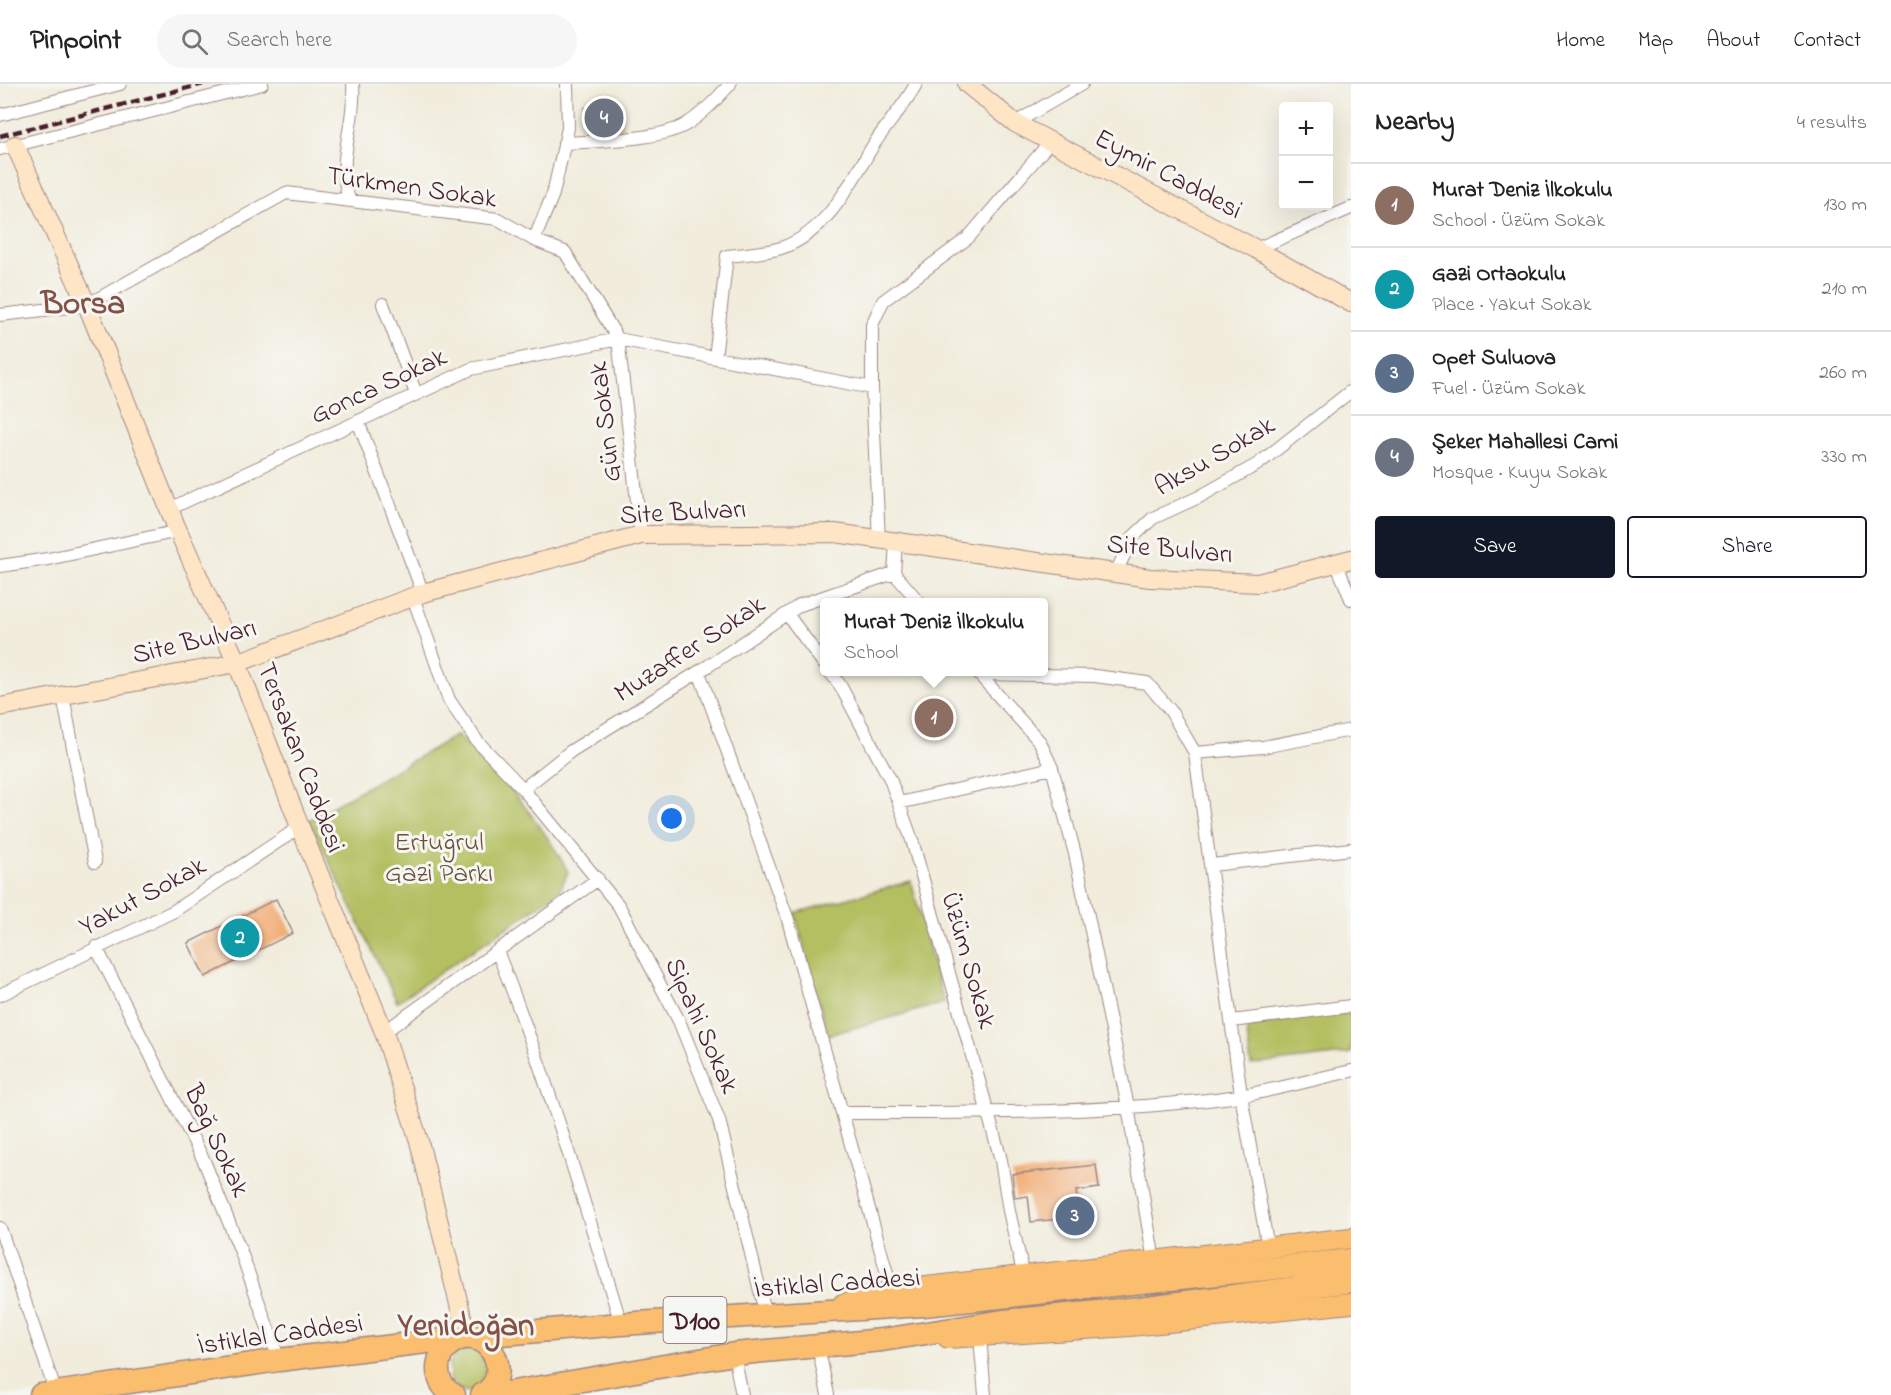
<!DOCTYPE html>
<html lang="en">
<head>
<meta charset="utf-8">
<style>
  body { margin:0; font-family:"Indie Flower",sans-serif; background:#f6f6f6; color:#222 }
  .controls { position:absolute; right:18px; top:18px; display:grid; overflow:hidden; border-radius:6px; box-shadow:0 6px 24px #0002 }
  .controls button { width:54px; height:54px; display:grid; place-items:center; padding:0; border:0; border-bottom:2px solid #e0e0e0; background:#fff; color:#222; font:30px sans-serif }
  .you { position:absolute; left:672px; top:735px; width:21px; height:21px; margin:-15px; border:4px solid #fff; border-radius:50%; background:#1a73e8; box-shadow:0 0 0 9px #1a73e833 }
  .badge { display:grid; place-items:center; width:39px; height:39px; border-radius:50%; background:#111827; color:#fff; font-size:20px; font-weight:700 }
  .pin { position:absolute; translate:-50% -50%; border:3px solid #fff; box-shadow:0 2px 6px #0006 }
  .popup { position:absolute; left:820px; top:514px; width:228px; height:78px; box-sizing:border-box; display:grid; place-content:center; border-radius:6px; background:#fff; filter:drop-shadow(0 2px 4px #0005); font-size:20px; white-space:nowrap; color:#767676 }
  .popup b { font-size:22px; color:#222 }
  .popup::after { content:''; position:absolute; left:50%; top:100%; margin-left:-12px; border:12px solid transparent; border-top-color:#fff }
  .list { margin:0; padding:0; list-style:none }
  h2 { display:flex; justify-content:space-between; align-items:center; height:78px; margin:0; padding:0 24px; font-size:26px }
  h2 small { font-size:20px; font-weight:400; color:#767676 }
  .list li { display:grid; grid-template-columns:39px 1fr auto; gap:18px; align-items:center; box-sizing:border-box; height:84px; padding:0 24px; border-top:2px solid #e0e0e0 }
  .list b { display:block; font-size:22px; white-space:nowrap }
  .list p { margin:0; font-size:20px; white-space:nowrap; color:#767676 }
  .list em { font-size:20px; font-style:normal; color:#767676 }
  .actions { display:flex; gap:12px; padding:18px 24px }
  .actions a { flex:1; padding:14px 0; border:2px solid #111827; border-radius:6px; text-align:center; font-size:21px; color:#111827 }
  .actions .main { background:#111827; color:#fff }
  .icon { flex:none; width:33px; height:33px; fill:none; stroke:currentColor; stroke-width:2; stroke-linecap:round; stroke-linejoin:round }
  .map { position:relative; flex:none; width:1351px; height:1311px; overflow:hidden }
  header { display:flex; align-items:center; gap:36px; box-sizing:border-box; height:84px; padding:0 30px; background:#fff; border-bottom:2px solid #e0e0e0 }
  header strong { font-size:28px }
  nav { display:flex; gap:33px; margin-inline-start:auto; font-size:21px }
  .search { width:420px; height:54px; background:#f6f6f6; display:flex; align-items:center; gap:15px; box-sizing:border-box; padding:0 21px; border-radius:33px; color:#767676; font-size:22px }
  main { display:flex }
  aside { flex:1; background:#fff }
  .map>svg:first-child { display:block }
  .green { fill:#b3bf61; stroke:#7e6f46; stroke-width:1.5 }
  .building { fill:#f2af78 }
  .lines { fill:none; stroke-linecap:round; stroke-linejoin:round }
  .street-casing { stroke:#9e8683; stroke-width:14 }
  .secondary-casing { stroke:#9e8683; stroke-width:20 }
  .primary-casing { stroke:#9e8683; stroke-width:22 }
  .highway-casing { stroke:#9e8683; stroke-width:25 }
  .street { stroke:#fff; stroke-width:12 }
  .secondary { stroke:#fde5c5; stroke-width:18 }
  .primary { stroke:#fabe6e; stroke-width:20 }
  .highway { stroke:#fabe6e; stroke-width:22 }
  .rail { stroke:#4a1f2b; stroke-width:4.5; stroke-dasharray:9 4.5; stroke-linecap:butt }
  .labels { text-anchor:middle; stroke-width:6; stroke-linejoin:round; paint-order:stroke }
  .shield { fill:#f6f6f2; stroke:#7e6067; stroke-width:1.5 }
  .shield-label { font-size:26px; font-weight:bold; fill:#4a1f2b }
  .street-label { font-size:27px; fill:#4a1f2b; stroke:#f6f6f2 }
  .park-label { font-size:27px; fill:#6a4f3b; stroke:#f6f6f2 }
  .district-label { font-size:33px; font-weight:bold; fill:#855146; stroke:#f6f6f2 }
</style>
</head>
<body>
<header>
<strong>Pinpoint</strong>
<div class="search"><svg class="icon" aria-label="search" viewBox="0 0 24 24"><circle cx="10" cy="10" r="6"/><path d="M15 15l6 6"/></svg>Search here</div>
<nav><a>Home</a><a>Map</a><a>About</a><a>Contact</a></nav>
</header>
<main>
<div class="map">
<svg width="1351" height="1311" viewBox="0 0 1351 1311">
  <rect width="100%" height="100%" fill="#f6f6f2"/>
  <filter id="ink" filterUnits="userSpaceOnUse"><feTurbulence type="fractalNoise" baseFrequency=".0167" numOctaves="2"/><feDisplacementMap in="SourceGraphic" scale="12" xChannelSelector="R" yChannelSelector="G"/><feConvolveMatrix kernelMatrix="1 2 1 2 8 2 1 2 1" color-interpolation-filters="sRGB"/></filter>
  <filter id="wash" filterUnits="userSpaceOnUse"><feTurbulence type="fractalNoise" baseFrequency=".008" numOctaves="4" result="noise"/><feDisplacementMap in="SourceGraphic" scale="24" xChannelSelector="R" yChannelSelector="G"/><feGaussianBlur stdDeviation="1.35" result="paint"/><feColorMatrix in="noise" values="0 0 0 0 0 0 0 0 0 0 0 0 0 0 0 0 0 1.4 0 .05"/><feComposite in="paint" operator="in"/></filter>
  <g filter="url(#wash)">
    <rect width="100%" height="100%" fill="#f1ecdb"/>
    <!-- green -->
    <path class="green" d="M457 651C494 679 547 747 568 788L559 808 397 918 309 736Z
      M911 797 944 919 828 951 795 829Z
      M1351 928V969L1251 981 1246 941Z
      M464 1264 478 1265 491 1288 471 1308 464 1307 451 1299C448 1280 447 1274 464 1264Z"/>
    <g id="blocks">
      <!-- building -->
      <path class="building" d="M619 19 623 45 588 49 585 24Z
        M276 815 293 849 205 893 188 859Z
        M1096 1081 1099 1104 1076 1107 1079 1133 1031 1138 1028 1112 1015 1114 1012 1090Z"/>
    </g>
  </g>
  <g filter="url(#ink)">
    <use href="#blocks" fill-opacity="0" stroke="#9e8683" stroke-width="1.5"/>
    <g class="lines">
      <!-- street casing -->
      <g class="street-casing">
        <path id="street" d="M0 31 120 0
          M1015 39 1082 0
          M564 59C595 57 659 56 685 41 702 31 717 15 730 0
          M0 65 262 0
          M349 116C336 72 356 43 353 0
          M534 156 553 110 568 44 567 0
          M1256 165 1351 124
          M383 220 416 310
          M0 231 87 221 286 109 498 135 534 156 565 168 618 255 872 304 879 457
          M715 274 727 172C744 170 764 169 781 164 827 149 851 98 874 60 887 40 905 21 916 0
          M872 304V241L883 217 968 154 1051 57
          M358 337 423 509
          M169 425 471 285 618 255 641 451
          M896 459 894 489 919 518
          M1337 481 1351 515
          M0 482 48 475 179 447
          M1116 488 1133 453 1153 434 1199 413 1258 380 1351 307
          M413 513 449 616 477 657 523 705 619 822 679 937 719 1036 766 1232
          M787 530 824 580
          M699 588 788 836 892 1207
          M830 588 840 601 890 695 912 756 1001 1076 1009 1127 1024 1193
          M977 588 1040 658 1052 684 1075 770 1128 1023 1154 1177
          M980 590 1095 592 1147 599 1170 626 1195 669 1263 663 1351 646
          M63 612 95 778
          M1195 669 1241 1011 1268 1164
          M523 705 571 667 708 582 800 521 894 489
          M899 719 1052 684
          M1212 781 1351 765
          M96 863 204 1077 241 1168 279 1276
          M497 867C546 989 583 1114 621 1240
          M0 911 174 827 300 743
          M1232 937 1351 922
          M384 948 598 795
          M842 1029C975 1029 1108 1030 1239 1012 1277 1006 1314 995 1351 987
          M0 1144 56 1309
          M980 1253 985 1311
          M818 1262 828 1311
          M734 1270 742 1311"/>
      </g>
      <!-- secondary casing -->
      <g class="secondary-casing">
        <path id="secondary" d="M967 0 1015 39 1256 165 1351 219
          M15 61 87 221 176 442 237 579 300 743 384 948 419 1057 467 1253
          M0 623 237 579 423 509 641 451 835 449 1150 494 1258 499 1351 475"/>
      </g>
      <!-- primary casing -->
      <g class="primary-casing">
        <path id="primary" d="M843 1220 892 1207 1351 1154
          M948 1254 1130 1242 1351 1219"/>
      </g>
      <!-- highway casing -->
      <g class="highway-casing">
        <path id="highway" d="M41 1311 279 1276 467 1253 621 1240 924 1221 1351 1176
          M454 1311C444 1306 438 1296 438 1285 438 1276 442 1266 449 1261 483 1234 519 1289 482 1311
          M496 1311 734 1270 882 1256 1003 1237 1139 1224 1351 1197"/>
      </g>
      <!-- street -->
      <use href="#street" class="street"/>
      <!-- secondary -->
      <use href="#secondary" class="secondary"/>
      <!-- primary -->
      <use href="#primary" class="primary"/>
      <!-- highway -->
      <use href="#highway" class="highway"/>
      <!-- rail -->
      <path class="rail" d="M0 52 203 0"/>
    </g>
  </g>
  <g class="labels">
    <!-- shield labels -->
    <rect class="shield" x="663.5" y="1213" width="63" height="46" rx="4.5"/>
    <g class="shield-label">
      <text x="695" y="1245">D100</text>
    </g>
    <!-- street labels -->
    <g class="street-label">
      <text transform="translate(1169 89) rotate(28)" y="9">Eymir Caddesi</text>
      <text transform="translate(412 102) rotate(8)" y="9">Türkmen Sokak</text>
      <text transform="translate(378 301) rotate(-25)" y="9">Gonca Sokak</text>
      <text transform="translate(604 338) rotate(-97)" y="9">Gün Sokak</text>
      <text transform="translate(1214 371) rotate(-30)" y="9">Aksu Sokak</text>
      <text transform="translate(683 427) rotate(-3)" y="9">Site Bulvarı</text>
      <text transform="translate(1170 464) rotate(5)" y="9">Site Bulvarı</text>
      <text transform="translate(194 556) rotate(-13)" y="9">Site Bulvarı</text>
      <text transform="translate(689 564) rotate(-33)" y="9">Muzaffer Sokak</text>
      <text transform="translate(302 673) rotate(69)" y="9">Tersakan Caddesi</text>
      <text transform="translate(142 811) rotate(-28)" y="9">Yakut Sokak</text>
      <text transform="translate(970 876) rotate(74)" y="9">Üzüm Sokak</text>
      <text transform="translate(703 941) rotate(66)" y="9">Sipahi Sokak</text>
      <text transform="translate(218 1056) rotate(65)" y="9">Bağ Sokak</text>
      <text transform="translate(837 1198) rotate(-4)" y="9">İstiklal Caddesi</text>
      <text transform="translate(280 1249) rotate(-8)" y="9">İstiklal Caddesi</text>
    </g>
    <!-- park labels -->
    <g class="park-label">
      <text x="439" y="766">Ertuğrul<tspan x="439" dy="31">Gazi Parkı</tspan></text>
    </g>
    <!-- district labels -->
    <g class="district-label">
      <text x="83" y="229">Borsa</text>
      <text x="466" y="1251">Yenidoğan</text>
    </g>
  </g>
</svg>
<div class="controls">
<button>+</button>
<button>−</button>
</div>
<div class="you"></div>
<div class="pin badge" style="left:934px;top:634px;background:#8d6e63">1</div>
<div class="popup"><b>Murat Deniz İlkokulu</b>School</div>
<div class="pin badge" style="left:240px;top:854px;background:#0f9aa8">2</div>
<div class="pin badge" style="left:1075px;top:1132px;background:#5c6f8a">3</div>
<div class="pin badge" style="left:604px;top:34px;background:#6b7280">4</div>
</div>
<aside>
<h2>Nearby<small>4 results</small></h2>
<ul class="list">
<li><span class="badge" style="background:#8d6e63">1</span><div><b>Murat Deniz İlkokulu</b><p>School · Üzüm Sokak</p></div><em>130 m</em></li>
<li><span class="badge" style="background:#0f9aa8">2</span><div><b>Gazi Ortaokulu</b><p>Place · Yakut Sokak</p></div><em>210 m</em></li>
<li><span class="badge" style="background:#5c6f8a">3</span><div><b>Opet Suluova</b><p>Fuel · Üzüm Sokak</p></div><em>260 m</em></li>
<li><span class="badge" style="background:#6b7280">4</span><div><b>Şeker Mahallesi Cami</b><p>Mosque · Kuyu Sokak</p></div><em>330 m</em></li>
</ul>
<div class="actions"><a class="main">Save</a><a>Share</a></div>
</aside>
</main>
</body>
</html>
